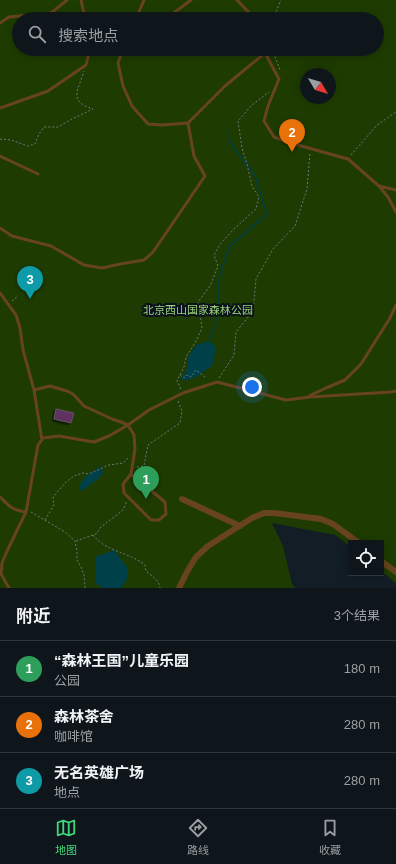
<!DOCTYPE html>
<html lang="zh">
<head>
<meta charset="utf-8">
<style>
  body { margin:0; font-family:Helvetica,"Noto Sans SC",sans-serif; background:#171f25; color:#f1f3f6 }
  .controls { position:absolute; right:12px; bottom:12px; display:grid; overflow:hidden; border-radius:0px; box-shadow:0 2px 10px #0003 }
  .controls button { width:36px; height:36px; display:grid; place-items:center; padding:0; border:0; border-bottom:1px solid #2e353b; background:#0e161c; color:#f1f3f6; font:20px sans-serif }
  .compass { position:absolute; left:300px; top:68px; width:36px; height:36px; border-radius:50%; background:#0e161c; box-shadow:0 2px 10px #0003; rotate:128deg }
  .you { position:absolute; left:252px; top:387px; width:14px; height:14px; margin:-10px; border:3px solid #fff; border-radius:50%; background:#1a73e8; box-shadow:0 0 0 6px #1a73e833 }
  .badge { display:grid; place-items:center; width:26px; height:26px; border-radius:50%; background:#40d77c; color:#fff; font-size:13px; font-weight:700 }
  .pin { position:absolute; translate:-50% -33px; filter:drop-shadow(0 1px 2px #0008) }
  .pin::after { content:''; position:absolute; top:21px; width:14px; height:12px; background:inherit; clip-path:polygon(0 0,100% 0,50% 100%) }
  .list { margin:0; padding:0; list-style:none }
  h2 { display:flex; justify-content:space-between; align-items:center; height:52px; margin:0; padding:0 16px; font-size:17px }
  h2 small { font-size:13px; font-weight:400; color:#9b9fa3 }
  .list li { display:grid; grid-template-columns:26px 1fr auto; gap:12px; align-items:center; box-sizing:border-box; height:56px; padding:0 16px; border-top:1px solid #2e353b }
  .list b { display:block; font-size:15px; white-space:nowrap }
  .list p { margin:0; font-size:13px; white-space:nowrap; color:#9b9fa3 }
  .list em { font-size:13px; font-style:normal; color:#9b9fa3 }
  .icon { flex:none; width:22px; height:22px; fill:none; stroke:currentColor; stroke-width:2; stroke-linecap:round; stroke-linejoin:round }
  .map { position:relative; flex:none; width:396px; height:588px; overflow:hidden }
  .search { position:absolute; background:#0e161c; box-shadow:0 2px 10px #0003; left:12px; right:12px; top:12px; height:44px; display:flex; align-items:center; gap:10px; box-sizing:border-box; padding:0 14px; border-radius:22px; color:#9b9fa3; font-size:15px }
  .sheet { height:220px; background:#0e161c }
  nav { display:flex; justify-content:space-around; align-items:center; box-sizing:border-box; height:56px; border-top:1px solid #2e353b; background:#0e161c; font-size:11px; color:#9b9fa3 }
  nav a { display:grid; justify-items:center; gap:2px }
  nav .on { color:#40d77c }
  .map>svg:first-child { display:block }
  .green { fill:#1e3c01; fill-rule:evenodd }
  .water { fill:#004049 }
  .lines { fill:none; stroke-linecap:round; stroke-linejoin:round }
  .stream { stroke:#004049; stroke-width:1.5 }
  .building { fill:#5f3062; stroke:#5f545f; filter:url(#shadow) }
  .path { stroke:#6d757d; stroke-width:1; stroke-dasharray:2 2; stroke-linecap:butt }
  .lane { stroke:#67431e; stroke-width:3 }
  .street { stroke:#67431e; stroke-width:6 }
  .labels { text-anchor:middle; stroke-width:4; stroke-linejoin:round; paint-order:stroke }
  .park-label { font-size:11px; fill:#9bd078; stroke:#0a131c }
</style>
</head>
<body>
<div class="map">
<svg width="396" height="588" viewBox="0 0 396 588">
  <defs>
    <filter id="shadow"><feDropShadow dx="-2" dy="2" stdDeviation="1" flood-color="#0009"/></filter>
  </defs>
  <rect width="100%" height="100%" fill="#131d25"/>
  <!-- green -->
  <path class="green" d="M0 0H396V583L381 571V543H351V547L335 535 272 523 283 546 292 584 295 588H0ZM19 19H377V49H19ZM306 74H330V98H306Z"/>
  <!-- water -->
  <path class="water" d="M209 341 216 347 212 366C202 372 193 382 181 380L187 368V358L196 345Z
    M101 467 103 473 98 479 82 491 79 488C83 476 90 472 101 467Z
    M114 550 127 567 128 578 121 588H103L95 583V557Z"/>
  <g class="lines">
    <!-- stream -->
    <path class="stream" d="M209 341 219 312V278L229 247 267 214 255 176 230 142 229 131"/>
  </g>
  <!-- building -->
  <path class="building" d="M56 409 74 413 71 423 54 419Z"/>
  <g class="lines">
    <!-- path -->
    <path class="path" d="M273 19 281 0
      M272 49 280 70
      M0 139 11 140 28 146 35 144 39 134 44 127H58L72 119 93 109C68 101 78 91 84 71
      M351 155 377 125 396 112
      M12 301 18 296
      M180 375 184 378 187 375 191 377 196 370 206 378
      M219 378 234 355 236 332 253 311 256 279 273 249 295 226 307 189 310 153
      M181 389 177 381 184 367 186 357 196 341 202 328 198 302 210 286 218 266 214 255 221 243 235 228 256 209 259 197 252 186 247 164 242 148 238 121 252 105 269 92
      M137 467 144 466 148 445 180 423 182 411 178 401
      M31 512 65 532 75 541 77 551V560L81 567 84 575 85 588
      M45 520 54 505 53 497 66 482 74 476 83 473 89 474 109 465 123 463 129 457
      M93 535C106 552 129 552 145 565L146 571C152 576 159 580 160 588
      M76 541 96 534 101 527 123 510 127 501"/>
    <!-- lane -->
    <path class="lane" d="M81 0 85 18 87 19
      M237 0 255 19
      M136 19 144 0
      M159 19 167 18 191 0
      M0 23 9 17 51 13 67 0
      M265 53 279 79 268 106 264 121 274 137 287 142 348 159 379 186 388 197 396 212
      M0 108 48 91 86 65 90 49
      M188 123 225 86 265 53 264 49
      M0 156 38 174
      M379 186 396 190
      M0 228 12 236 51 246 84 265 102 268 120 264 144 260 153 252 205 176 194 156 188 123 162 125 148 124 132 106 123 86 118 63 123 49
      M0 293 16 315 20 328 23 350 34 390
      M309 396 326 388 345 380 361 364 390 318 396 305
      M42 440 34 390 50 386 67 391 73 394 84 406 112 419 121 422 128 425 149 410 183 393 217 382 286 400 310 397 391 392 396 391
      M0 497C10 507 12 510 26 512
      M9 588 1 574 2 563 8 549 26 512 38 445 43 438 59 436 94 442 109 436 128 425 134 435 135 449 131 474 123 484 124 493 151 520H159L166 514 165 502 131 474"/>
    <!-- street -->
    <path class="street" d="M182 499 240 526
      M381 561 396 572
      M179 588 188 570 196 557 208 546 252 518 264 513H274L321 519 333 524 359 543"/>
  </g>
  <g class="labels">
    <!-- park labels -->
    <g class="park-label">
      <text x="198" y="314">北京西山国家森林公园</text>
    </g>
  </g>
</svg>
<div class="controls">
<button><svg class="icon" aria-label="locate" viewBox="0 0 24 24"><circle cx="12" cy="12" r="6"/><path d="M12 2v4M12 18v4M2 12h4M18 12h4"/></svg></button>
</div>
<svg class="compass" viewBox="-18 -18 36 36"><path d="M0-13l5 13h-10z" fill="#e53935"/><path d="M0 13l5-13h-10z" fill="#9b9fa3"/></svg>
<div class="you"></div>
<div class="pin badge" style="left:146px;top:499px;background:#2e9e5b">1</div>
<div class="pin badge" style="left:292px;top:152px;background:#e8710a">2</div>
<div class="pin badge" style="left:30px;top:299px;background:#0f9aa8">3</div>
<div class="search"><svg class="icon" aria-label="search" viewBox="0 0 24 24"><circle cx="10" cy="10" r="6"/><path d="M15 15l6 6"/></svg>搜索地点</div>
</div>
<section class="sheet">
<h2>附近<small>3个结果</small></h2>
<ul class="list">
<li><span class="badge" style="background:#2e9e5b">1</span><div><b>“森林王国”儿童乐园</b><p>公园</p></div><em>180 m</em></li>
<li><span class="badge" style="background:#e8710a">2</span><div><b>森林茶舍</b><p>咖啡馆</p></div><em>280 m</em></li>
<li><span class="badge" style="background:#0f9aa8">3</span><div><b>无名英雄广场</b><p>地点</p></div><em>280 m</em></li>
</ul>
</section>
<nav>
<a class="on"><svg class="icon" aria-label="map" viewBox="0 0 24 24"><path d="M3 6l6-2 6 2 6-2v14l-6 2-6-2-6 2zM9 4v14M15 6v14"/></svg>地图</a>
<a><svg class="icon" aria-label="directions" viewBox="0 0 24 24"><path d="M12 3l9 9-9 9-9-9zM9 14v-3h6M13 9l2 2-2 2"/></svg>路线</a>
<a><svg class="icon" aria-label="saved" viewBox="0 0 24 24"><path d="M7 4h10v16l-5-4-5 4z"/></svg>收藏</a>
</nav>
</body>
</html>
